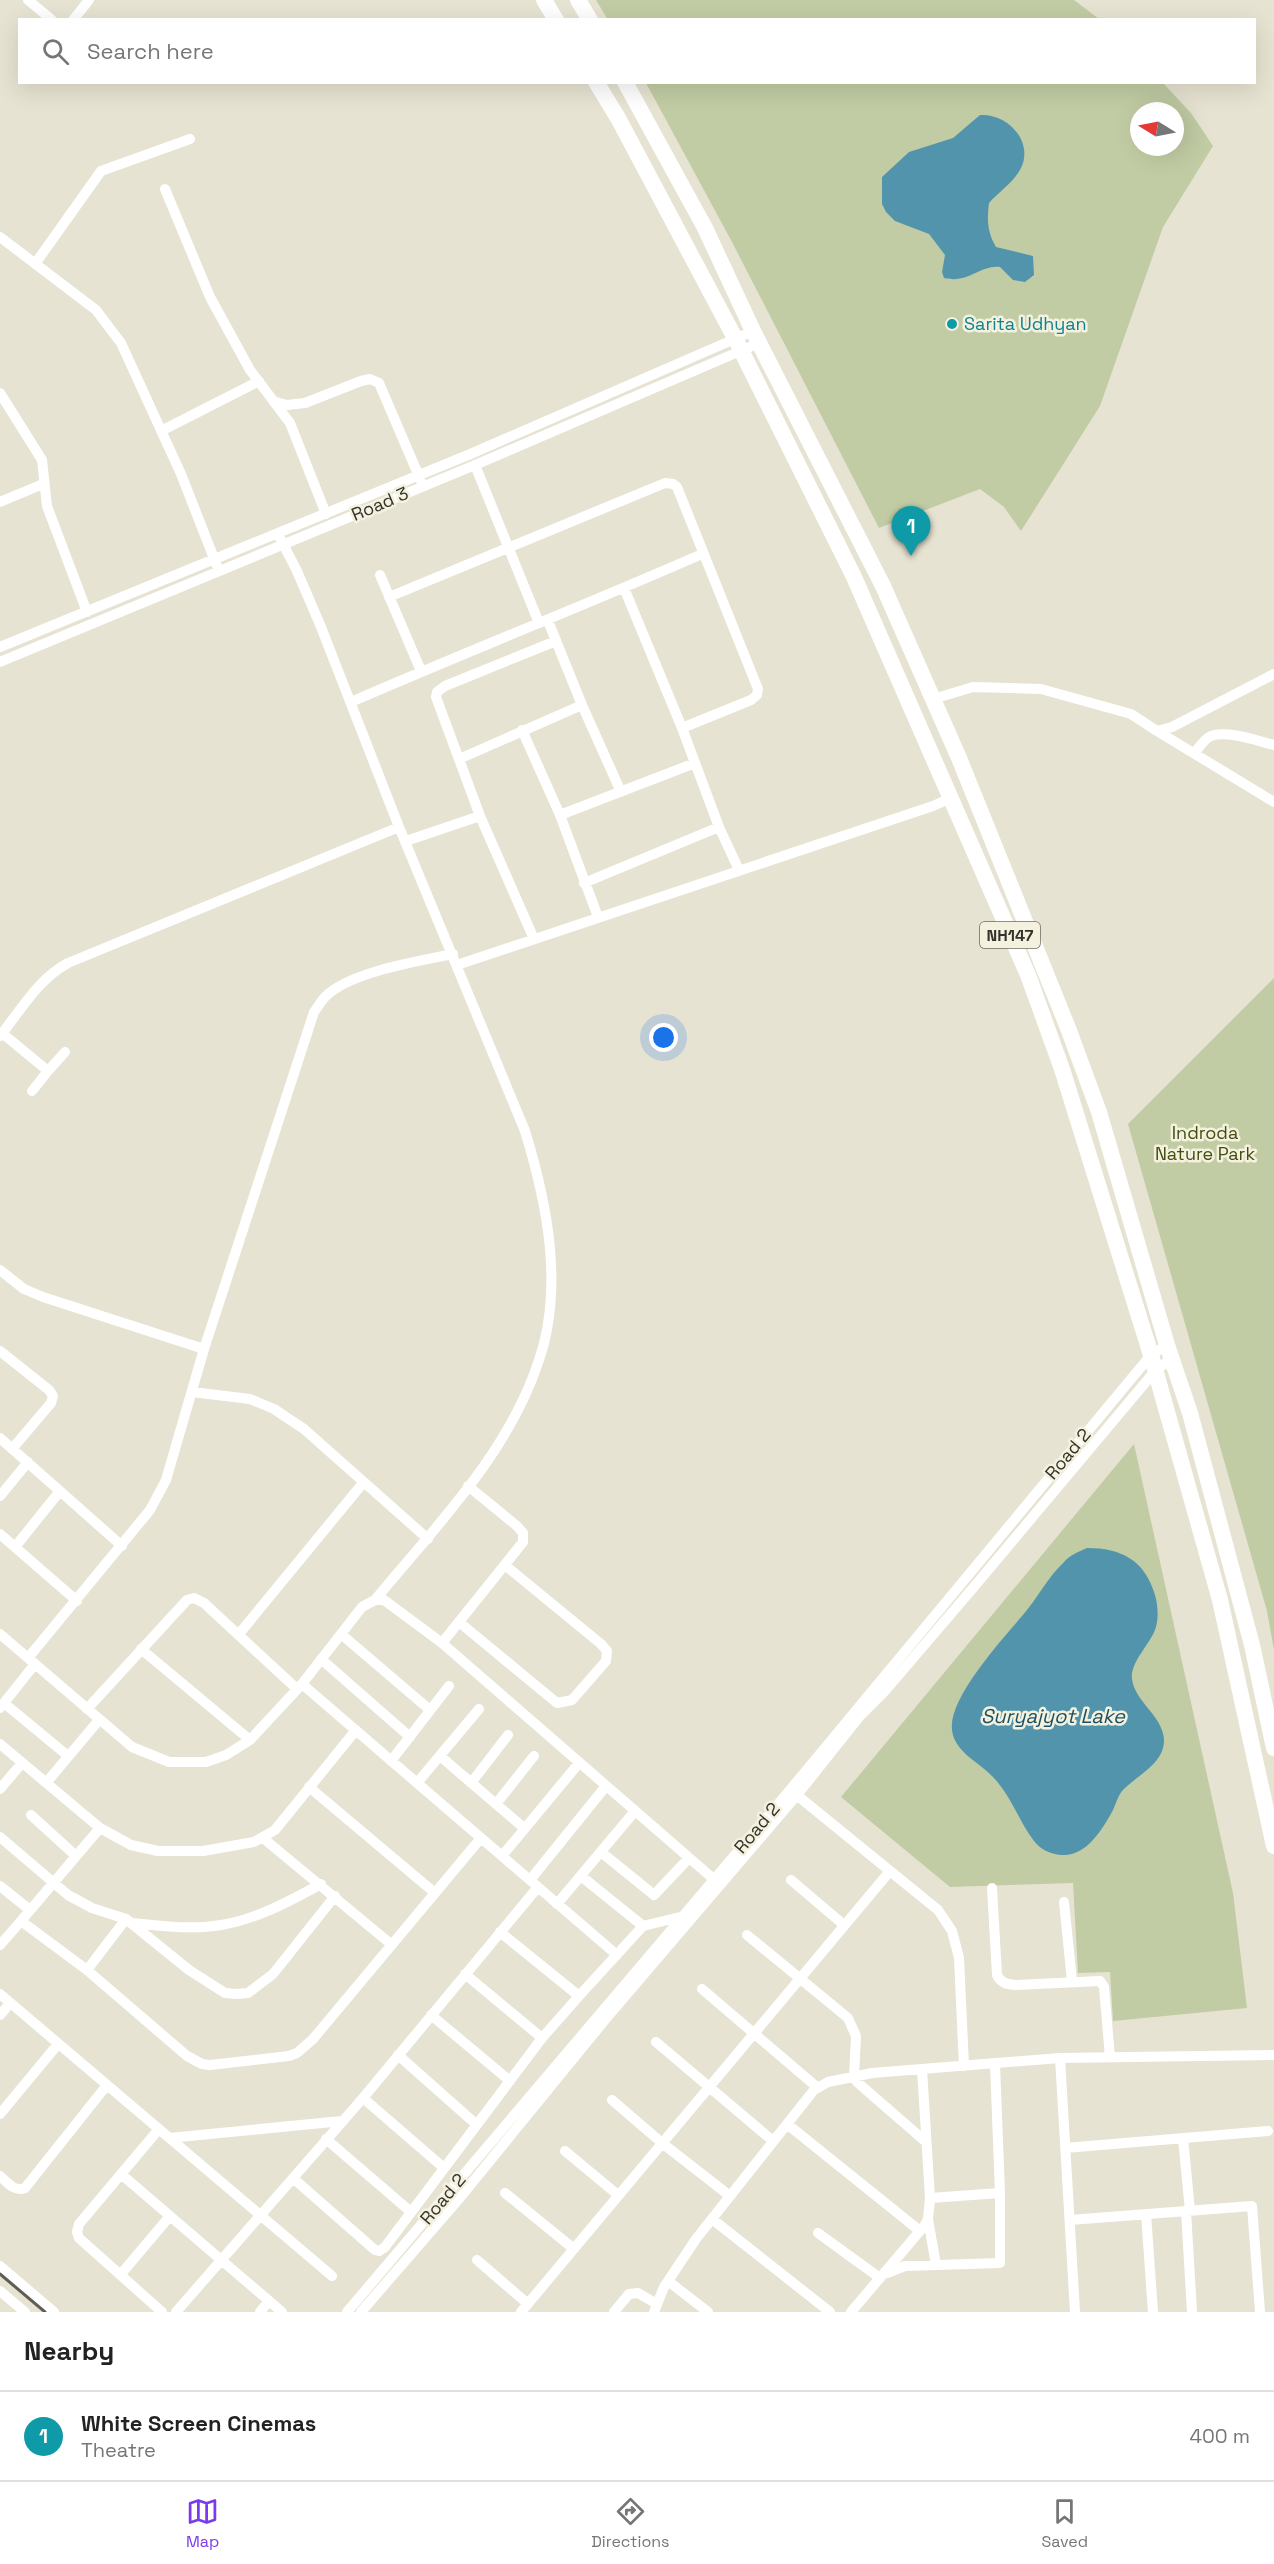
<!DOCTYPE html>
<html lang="en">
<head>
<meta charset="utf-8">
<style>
  body { margin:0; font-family:"Space Grotesk",sans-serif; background:#f2f2f2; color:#222 }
  .compass { position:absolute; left:1130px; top:102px; width:54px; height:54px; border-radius:50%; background:#fff; box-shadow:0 6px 24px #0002; rotate:280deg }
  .you { position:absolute; left:664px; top:1038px; width:21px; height:21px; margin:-15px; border:4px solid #fff; border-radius:50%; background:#1a73e8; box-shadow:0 0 0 9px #1a73e833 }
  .badge { display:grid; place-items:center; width:39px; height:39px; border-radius:50%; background:#7c3aed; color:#fff; font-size:20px; font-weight:700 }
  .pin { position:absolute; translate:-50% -50px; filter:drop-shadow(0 2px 3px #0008) }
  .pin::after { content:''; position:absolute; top:32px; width:21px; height:18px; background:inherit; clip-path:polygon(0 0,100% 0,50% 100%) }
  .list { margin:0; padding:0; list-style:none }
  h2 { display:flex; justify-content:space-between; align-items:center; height:78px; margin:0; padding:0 24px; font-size:26px }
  h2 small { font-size:20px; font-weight:400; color:#767676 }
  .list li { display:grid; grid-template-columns:39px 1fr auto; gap:18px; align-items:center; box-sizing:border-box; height:90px; padding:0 24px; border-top:2px solid #e0e0e0 }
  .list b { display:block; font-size:22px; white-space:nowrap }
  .list p { margin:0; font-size:20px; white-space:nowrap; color:#767676 }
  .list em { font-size:20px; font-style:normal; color:#767676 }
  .icon { flex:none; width:33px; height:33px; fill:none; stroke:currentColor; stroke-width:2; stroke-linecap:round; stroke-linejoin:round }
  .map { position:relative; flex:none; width:1274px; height:2312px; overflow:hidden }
  .search { position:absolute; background:#fff; box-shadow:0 6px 24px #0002; left:18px; right:18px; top:18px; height:66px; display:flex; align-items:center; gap:15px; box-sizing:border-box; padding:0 21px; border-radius:0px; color:#767676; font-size:22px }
  .sheet { height:168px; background:#fff }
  nav { display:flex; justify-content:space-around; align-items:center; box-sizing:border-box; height:84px; border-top:2px solid #e0e0e0; background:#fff; font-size:16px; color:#767676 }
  nav a { display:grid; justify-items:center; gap:3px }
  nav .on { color:#7c3aed }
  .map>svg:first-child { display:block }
  .green { fill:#c1cca4; fill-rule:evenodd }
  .water { fill:#5394ad }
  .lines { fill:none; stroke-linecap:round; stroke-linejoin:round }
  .minor { stroke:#fff; stroke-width:10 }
  .highway { stroke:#fff; stroke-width:16 }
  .rail { stroke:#5f5d54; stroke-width:3 }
  .culture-dot { fill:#0f9aa8; stroke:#f4f1df; stroke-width:2 }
  .labels { text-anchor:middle; stroke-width:5; stroke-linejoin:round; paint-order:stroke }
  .shield { fill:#f4f1df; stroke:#6d6b61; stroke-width:1.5 }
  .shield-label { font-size:16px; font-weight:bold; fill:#33322b }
  .culture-label { font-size:18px; fill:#0d838f; stroke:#f4f1df; text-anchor:start }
  .street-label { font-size:18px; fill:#33322b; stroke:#f4f1df }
  .park-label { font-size:18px; fill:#434e10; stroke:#f4f1df }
  .water-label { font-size:20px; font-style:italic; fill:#1b5163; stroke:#f4f1df }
</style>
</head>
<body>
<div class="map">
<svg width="1274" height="2312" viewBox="0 0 1274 2312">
  <rect width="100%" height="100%" fill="#e7e3d2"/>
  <!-- green -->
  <path class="green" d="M596 0H1074L1099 19 608 20Z
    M646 83H1163L1191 113 1213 146 1163 227 1100 406 1021 531 1004 507 980 489 879 528 732 242ZM1139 111H1175V147H1139Z
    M1274 978V1650L1267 1611 1128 1124Z
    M1134 1444 1233 1893 1247 2008 1113 2021 1110 1972 1078 1973 1073 1883 950 1887 841 1797Z"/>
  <!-- water -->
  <path class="water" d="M980 115C1007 113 1034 141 1021 168 1014 182 999 192 989 203 987 219 987 232 996 247L1033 256 1034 275 1025 282 1013 280 1000 267C979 265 969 284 944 278L942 272 945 255 929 234 895 221 886 212 882 204V177L909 152 953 138Z
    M1087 1548C1121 1548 1145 1560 1155 1595 1158 1605 1159 1620 1155 1630 1149 1645 1130 1663 1132 1679 1135 1702 1162 1715 1164 1739 1165 1764 1137 1775 1123 1790 1118 1795 1116 1804 1113 1810 1102 1830 1086 1857 1061 1855 1050 1854 1040 1849 1034 1841 1018 1820 1011 1795 992 1776 978 1762 954 1751 952 1730 948 1698 1002 1640 1022 1616 1037 1599 1047 1578 1064 1562 1070 1555 1078 1552 1087 1548Z"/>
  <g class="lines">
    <!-- minor -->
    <path class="minor" d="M28 0 52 20
      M73 20 89 0
      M165 189 210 297 250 370 290 423 326 514
      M0 237 96 310 121 343 181 474 217 566
      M35 264 101 171 190 139
      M0 393 42 460 47 506 87 612
      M276 402 287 405 305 403 361 381 370 379 379 383 421 481
      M161 431 259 381
      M475 465 539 623
      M0 502 43 484
      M278 534 297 571 321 627 399 827 525 1131C547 1203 564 1286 539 1360 509 1453 436 1526 375 1600
      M380 575 421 671
      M624 588 682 728 719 827 739 870
      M389 597 665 483 673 484 677 487 758 689 757 695 751 700 682 728
      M548 621 582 705 621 792
      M0 647 468 455 753 331
      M0 662 475 465 759 343
      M933 699 973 687 1041 689 1131 714 1157 731 1172 727 1274 674
      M351 702C468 651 586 605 702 554
      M522 730 560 815 598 917
      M1157 731 1274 802
      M1194 753C1199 748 1204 739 1211 736 1227 730 1258 741 1274 745
      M459 759 582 705
      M560 815 695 763
      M406 841 480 816
      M584 883 719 827
      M534 939 480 816 436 697 437 692 445 686 556 641
      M457 965 933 806 951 798
      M2 1033 48 1071 32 1091
      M0 1036C21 1010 38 979 68 963L399 827
      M48 1071 65 1052
      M0 1270 24 1289 43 1297 204 1349
      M0 1351 49 1390 53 1396 51 1403 12 1449
      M192 1392 250 1399 274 1409 304 1429 428 1539
      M0 1438 122 1546
      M0 1496 28 1462
      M0 1534 77 1601
      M15 1547 60 1491
      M459 1622 557 1703 572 1700 606 1661 607 1651 601 1644 506 1566
      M0 1634 132 1747 169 1762H206L226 1755 250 1740 302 1684 362 1607 375 1600H384L442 1643 717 1882
      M239 1634 363 1483
      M341 1634 430 1710
      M442 1643 523 1542V1533L517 1526 468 1486
      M141 1649 250 1740
      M28 1658 150 1510 166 1480 204 1349 314 1012C318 1007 321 1001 325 997 349 972 419 961 453 954
      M321 1659 410 1737
      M302 1684 617 1955
      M4 1703 68 1756
      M0 1708 35 1664
      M87 1709 187 1600 194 1598 204 1603 297 1689
      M0 1744 100 1828 131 1845 158 1851H203L254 1842 275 1830 356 1730
      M440 1756 524 1828
      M391 1761 449 1686
      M46 1783 99 1720
      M417 1783 479 1709
      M471 1783 508 1735
      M309 1787 435 1893
      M0 1789 22 1763
      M793 1792 938 1910 952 1931 959 1958 964 2066
      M496 1804 534 1756
      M31 1815 76 1856
      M0 1837 68 1895 92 1908 126 1919
      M263 1838 392 1945
      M601 1852 654 1895 689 1858
      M502 1856 579 1763
      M581 1876 643 1926
      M530 1880 606 1786
      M791 1880 844 1925
      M0 1886 30 1910
      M992 1888 997 1975C1001 1983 1006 1984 1015 1985L1100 1981 1104 1987 1110 2057
      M1064 1902 1072 1981
      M557 1904 635 1811
      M21 1921 100 1828
      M132 1923C161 1926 192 1930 221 1925 257 1919 290 1901 321 1884
      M500 1932 579 1996
      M747 1935 848 2018 856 2036 854 2076 857 2082 926 2142
      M0 1945 21 1921 87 1970 187 2056 202 2064 210 2065 289 2056 297 2053 313 2039 481 1838
      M87 1970 126 1919 189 1970 225 1993 237 1994 248 1993 273 1974 335 1896
      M465 1974 542 2038
      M702 1989 818 2088
      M0 1994 332 2276
      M0 2015 10 2003
      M431 2015 510 2081
      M656 2042 773 2141
      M398 2055 477 2125
      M1060 2058 1075 2312
      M363 2098 444 2168
      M612 2100 662 2143 730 2196
      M0 2114 58 2044
      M787 2124 920 2231
      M159 2129 79 2224 77 2232 79 2238 162 2312
      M169 2138 342 2121
      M1183 2138 1190 2211
      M326 2139 411 2212
      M1065 2148 1268 2131
      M565 2151 618 2195
      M121 2174 282 2312
      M0 2176C8 2183 14 2192 25 2188L107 2085
      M294 2179 375 2250 379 2251 385 2247 542 2038 579 1996 643 1926 680 1917
      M505 2193 574 2249
      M930 2198 1000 2193 995 2064
      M1186 2211 1192 2312
      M1146 2214 1153 2312
      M712 2219 830 2312
      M928 2219 936 2265
      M1070 2220 1252 2206 1260 2312
      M818 2233 880 2278
      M477 2260 528 2304
      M0 2266 54 2312
      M887 2273 905 2266 1000 2263V2193
      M121 2274 170 2216
      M668 2281 708 2312
      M0 2291 25 2312
      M176 2312 363 2098 538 1887
      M260 2312 269 2301
      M347 2312 790 1790 1151 1355 1167 1345
      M361 2312 458 2200 604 2021 797 1795 860 1716 884 1692 973 1588 1155 1371 1172 1358
      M521 2312 890 1871
      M614 2312 629 2294 638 2293 657 2304
      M654 2312 664 2287 696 2239 814 2090 828 2082 872 2073 1060 2058 1274 2055
      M851 2312 925 2225 928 2219 930 2198 922 2069"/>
    <!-- highway -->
    <path class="highway" d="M544 0 556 20
      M578 0 590 20
      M596 82 618 118 736 340 854 577 1028 975 1062 1069 1151 1355 1220 1600 1274 1846
      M625 82 705 228 753 331 883 586 959 758 1068 1028 1099 1112 1167 1345 1190 1413 1252 1645 1274 1748"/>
    <!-- rail -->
    <path class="rail" d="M0 2274 45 2312"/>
  </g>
  <!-- markers -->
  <circle class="culture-dot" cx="952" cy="324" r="6"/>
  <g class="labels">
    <!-- shield labels -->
    <rect class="shield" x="980" y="922" width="60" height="26" rx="4.5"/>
    <g class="shield-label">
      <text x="1010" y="941">NH147</text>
    </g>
    <!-- culture labels -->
    <g class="culture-label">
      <text x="964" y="330">Sarita Udhyan</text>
    </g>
    <!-- street labels -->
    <g class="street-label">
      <text transform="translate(380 504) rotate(-23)" y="6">Road 3</text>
      <text transform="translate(1068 1454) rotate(-50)" y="6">Road 2</text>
      <text transform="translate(757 1828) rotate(-50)" y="6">Road 2</text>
      <text transform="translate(443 2199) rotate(-50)" y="6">Road 2</text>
    </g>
    <!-- park labels -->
    <g class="park-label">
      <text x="1205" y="1139">Indroda<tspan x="1205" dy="21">Nature Park</tspan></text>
    </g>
    <!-- water labels -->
    <g class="water-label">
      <text x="1053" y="1723">Suryajyot Lake</text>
    </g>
  </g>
</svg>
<svg class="compass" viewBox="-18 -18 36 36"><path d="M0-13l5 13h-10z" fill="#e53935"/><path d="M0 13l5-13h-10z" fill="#767676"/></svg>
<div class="you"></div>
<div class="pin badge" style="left:911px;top:556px;background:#0f9aa8">1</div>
<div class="search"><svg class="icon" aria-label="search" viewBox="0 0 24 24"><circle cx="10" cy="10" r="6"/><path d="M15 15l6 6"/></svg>Search here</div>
</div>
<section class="sheet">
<h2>Nearby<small></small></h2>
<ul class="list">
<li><span class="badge" style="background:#0f9aa8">1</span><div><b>White Screen Cinemas</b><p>Theatre</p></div><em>400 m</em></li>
</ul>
</section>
<nav>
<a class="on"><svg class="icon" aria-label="map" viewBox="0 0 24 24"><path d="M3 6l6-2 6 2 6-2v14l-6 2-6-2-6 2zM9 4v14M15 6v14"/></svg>Map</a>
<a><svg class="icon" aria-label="directions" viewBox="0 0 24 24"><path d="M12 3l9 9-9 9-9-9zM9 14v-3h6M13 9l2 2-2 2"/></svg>Directions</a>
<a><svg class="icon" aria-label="saved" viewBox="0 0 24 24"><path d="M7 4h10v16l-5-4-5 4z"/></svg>Saved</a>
</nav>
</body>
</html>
